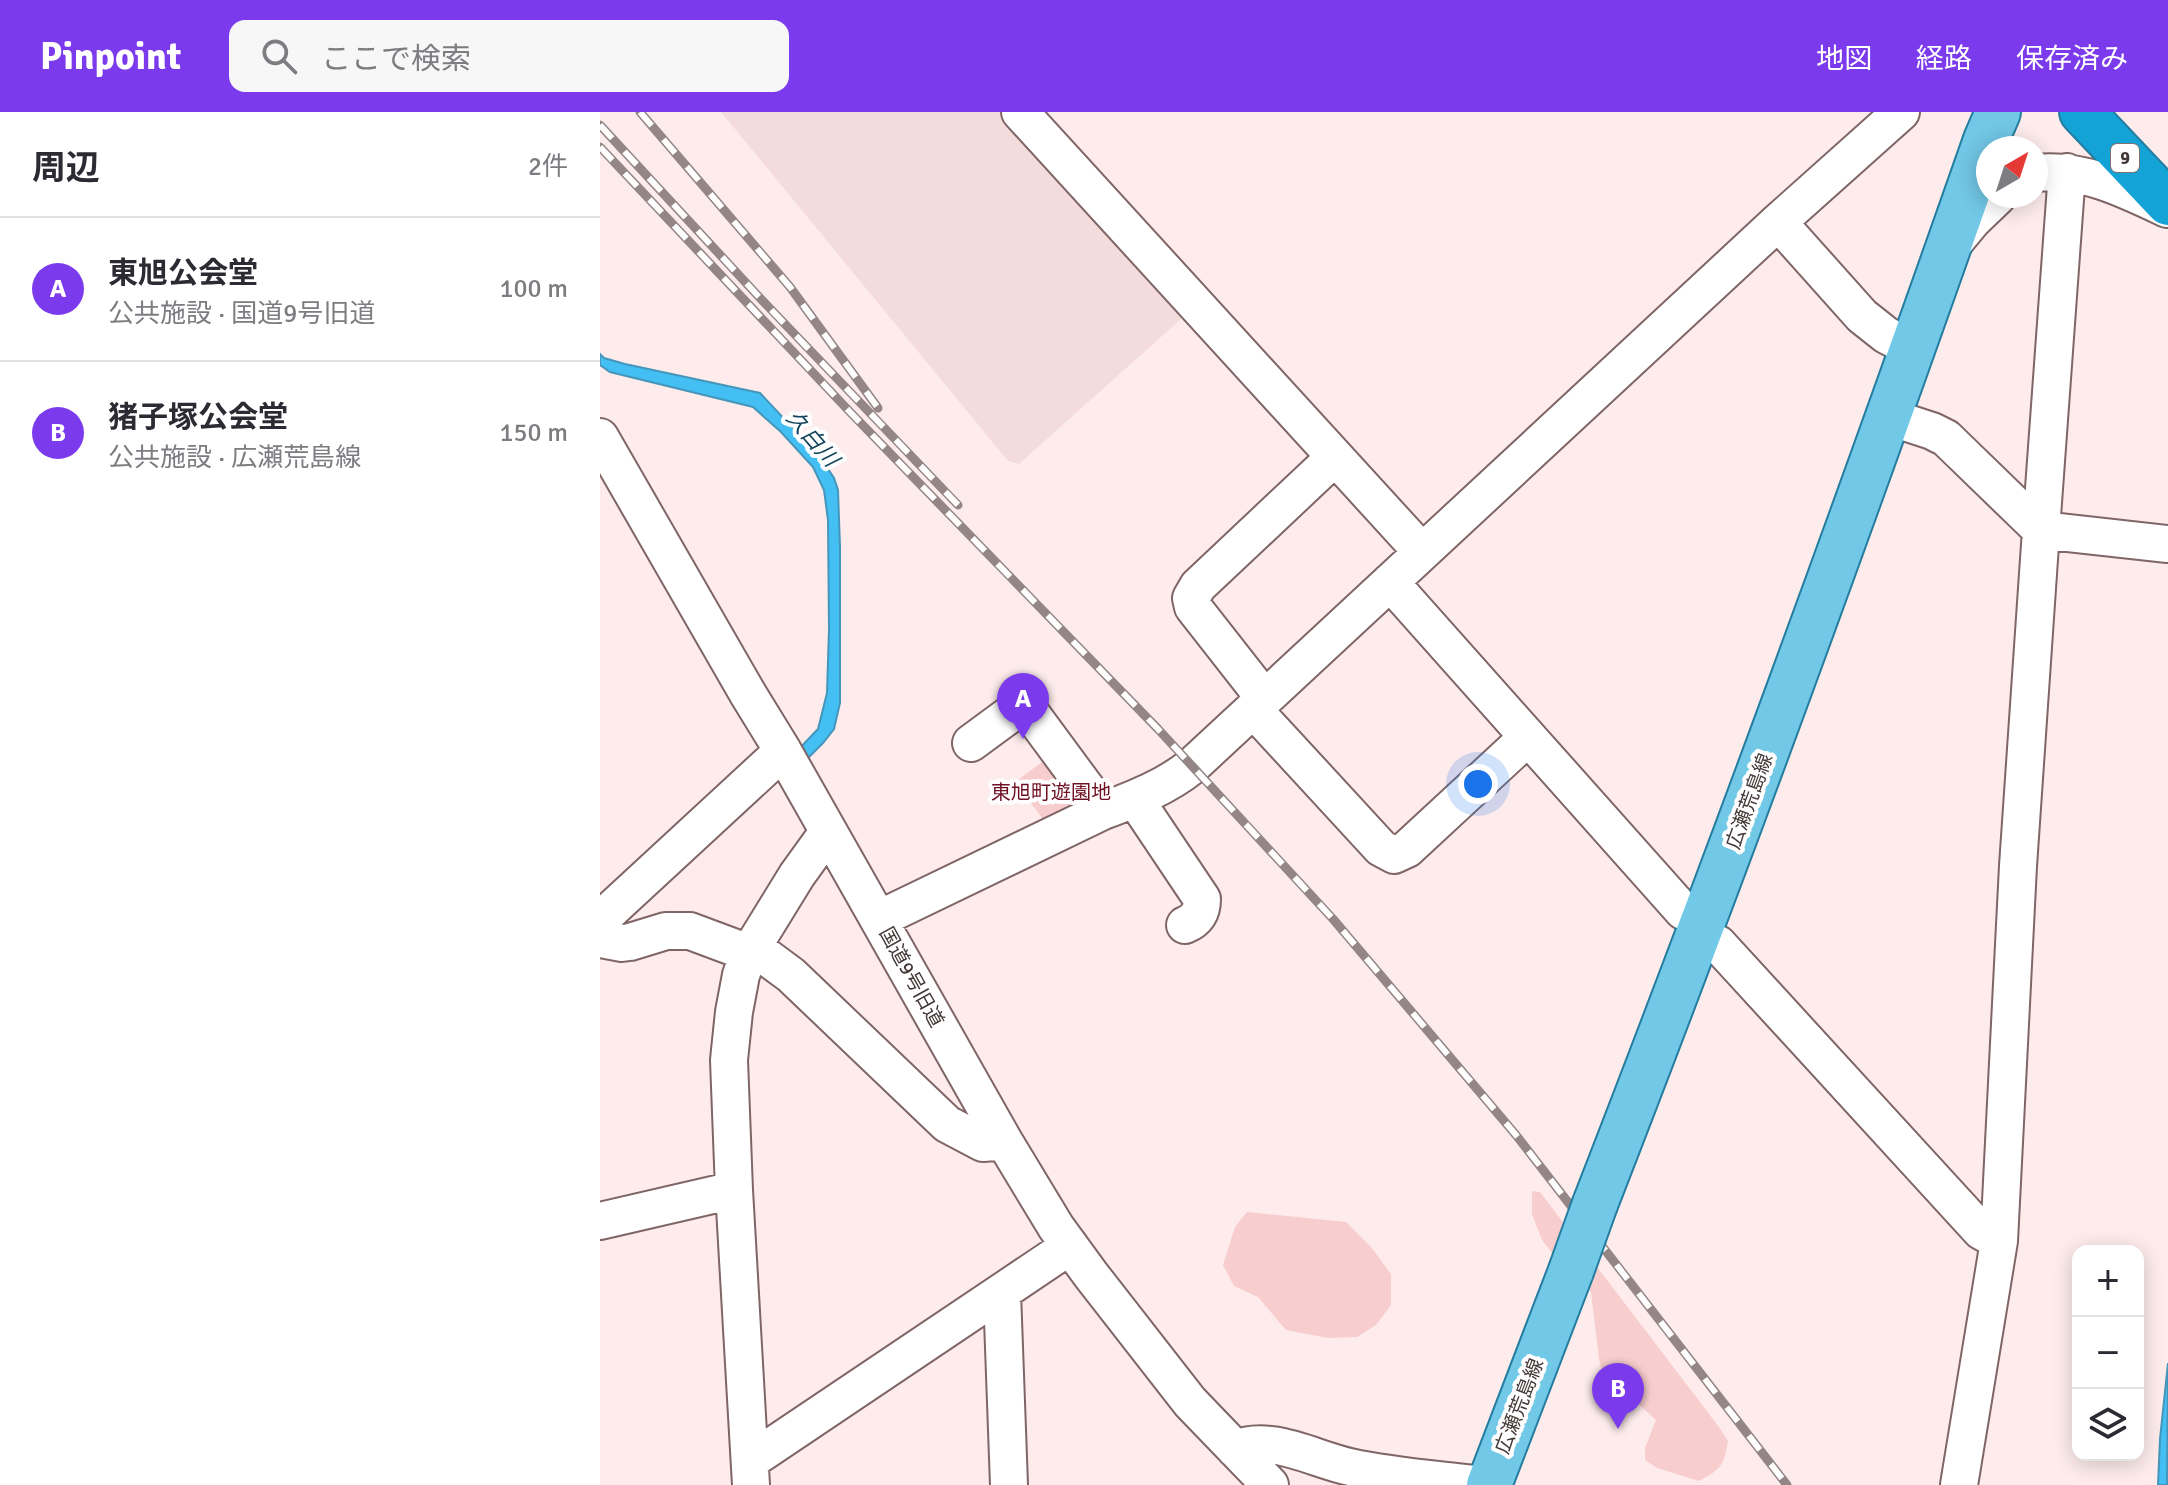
<!DOCTYPE html>
<html lang="ja">
<head>
<meta charset="utf-8">
<style>
  body { margin:0; font-family:Signika,"Noto Sans JP",sans-serif; background:#f7f7f7; color:#2b2b33 }
  .controls { position:absolute; right:24px; bottom:24px; display:grid; overflow:hidden; border-radius:16px; box-shadow:0 4px 20px #0003 }
  .controls button { width:72px; height:72px; display:grid; place-items:center; padding:0; border:0; border-bottom:2px solid #e1e1e2; background:#fff; color:#2b2b33; font:40px sans-serif }
  .compass { position:absolute; left:1376px; top:24px; width:72px; height:72px; border-radius:50%; background:#fff; box-shadow:0 4px 20px #0003; rotate:39deg }
  .you { position:absolute; left:878px; top:672px; width:28px; height:28px; margin:-20px; border:6px solid #fff; border-radius:50%; background:#1a73e8; box-shadow:0 0 0 12px #1a73e833 }
  .badge { display:grid; place-items:center; width:52px; height:52px; border-radius:50%; background:#7c3aed; color:#fff; font-size:26px; font-weight:700 }
  .pin { position:absolute; translate:-50% -66px; filter:drop-shadow(0 2px 4px #0008) }
  .pin::after { content:''; position:absolute; top:42px; width:28px; height:24px; background:inherit; clip-path:polygon(0 0,100% 0,50% 100%) }
  .list { margin:0; padding:0; list-style:none }
  h2 { display:flex; justify-content:space-between; align-items:center; height:104px; margin:0; padding:0 32px; font-size:34px }
  h2 small { font-size:26px; font-weight:400; color:#7c7c81 }
  .list li { display:grid; grid-template-columns:52px 1fr auto; gap:24px; align-items:center; box-sizing:border-box; height:144px; padding:0 32px; border-top:2px solid #e1e1e2 }
  .list b { display:block; font-size:30px; white-space:nowrap }
  .list p { margin:0; font-size:26px; white-space:nowrap; color:#7c7c81 }
  .list em { font-size:26px; font-style:normal; color:#7c7c81 }
  .icon { flex:none; width:44px; height:44px; fill:none; stroke:currentColor; stroke-width:2; stroke-linecap:round; stroke-linejoin:round }
  .map { position:relative; flex:none; width:1568px; height:1373px; overflow:hidden }
  header { display:flex; align-items:center; gap:48px; box-sizing:border-box; height:112px; padding:0 40px; background:#7c3aed; color:#fff }
  header strong { font-size:38px }
  nav { display:flex; gap:44px; margin-inline-start:auto; font-size:28px }
  .search { width:560px; height:72px; background:#f7f7f7; display:flex; align-items:center; gap:20px; box-sizing:border-box; padding:0 28px; border-radius:16px; color:#7c7c81; font-size:30px }
  main { display:flex }
  aside { flex:1; background:#fff }
  .map>svg:first-child { display:block }
  .built { fill:#f4dcdc }
  .green { fill:#f8cdcd }
  .water { fill:#44bff3; stroke:#4496bb; stroke-width:2 }
  .lines { fill:none; stroke-linecap:round; stroke-linejoin:round }
  .minor-casing { stroke:#7f6566; stroke-width:40 }
  .major-casing { stroke:#247d9f; stroke-width:48 }
  .highway-casing { stroke:#247d9f; stroke-width:48 }
  .minor { stroke:#fff; stroke-width:36 }
  .major { stroke:#72c8e7; stroke-width:44 }
  .highway { stroke:#14a3d7; stroke-width:44 }
  .rail-casing { stroke:#948686; stroke-width:9 }
  .rail { stroke:#fefefe; stroke-width:6; stroke-dasharray:18; stroke-linecap:butt }
  .major-bridge-casing { stroke:#247d9f; stroke-width:48; stroke-linecap:butt }
  .major-bridge { stroke:#72c8e7; stroke-width:44 }
  .labels { text-anchor:middle; stroke-width:8; stroke-linejoin:round; paint-order:stroke }
  .shield { fill:#fefefe; stroke:#7b7373; stroke-width:2 }
  .shield-label { font-size:18px; font-weight:bold; fill:#433737 }
  .park-label { font-size:20px; fill:#701123; stroke:#fefefe }
  .street-label { font-size:20px; fill:#433737; stroke:#fefefe }
  .water-label { font-size:22px; font-style:italic; fill:#114459; stroke:#fefefe }
</style>
</head>
<body>
<header>
<strong>Pinpoint</strong>
<div class="search"><svg class="icon" aria-label="search" viewBox="0 0 24 24"><circle cx="10" cy="10" r="6"/><path d="M15 15l6 6"/></svg>ここで検索</div>
<nav><a>地図</a><a>経路</a><a>保存済み</a></nav>
</header>
<main>
<aside>
<h2>周辺<small>2件</small></h2>
<ul class="list">
<li><span class="badge">A</span><div><b>東旭公会堂</b><p>公共施設 · 国道9号旧道</p></div><em>100 m</em></li>
<li><span class="badge">B</span><div><b>猪子塚公会堂</b><p>公共施設 · 広瀬荒島線</p></div><em>150 m</em></li>
</ul>
</aside>
<div class="map">
<svg width="1568" height="1373" viewBox="0 0 1568 1373">
  <rect width="100%" height="100%" fill="#feecec"/>
  <!-- built -->
  <path class="built" d="M121 0H407L590 199 419 352 408 349Z"/>
  <!-- green -->
  <path class="green" d="M453 642 487 690 445 710 415 670Z
    M932 1079 940 1080 1119 1315 1128 1329C1123 1355 1122 1356 1099 1369L1057 1356 1045 1348V1336L1056 1308 1011 1267 1003 1263 999 1247 991 1180 953 1142 942 1128 932 1102Z
    M647 1100 746 1110 771 1135 791 1162V1193L776 1213 757 1225 728 1226 686 1218 658 1185 634 1174 623 1153 635 1115Z"/>
  <!-- water -->
  <path class="water" d="M0 242 4 246 25 252 160 281 221 346 234 366 238 378 240 435V591L234 617 223 631 205 649 199 637 218 617 227 581 229 517 228 408 224 378 213 355 181 320 153 295 10 260 0 253Z
    M1568 1251 1567 1373H1558L1560 1327Z"/>
  <g class="lines">
    <!-- minor casing -->
    <g class="minor-casing">
      <path id="minor" d="M420 0 822 440
        M1436 61C1483 56 1525 77 1567 97
        M1178 110 1301 0
        M1353 132 1373 108 1398 84
        M1289 305 1332 319 1346 326 1441 418
        M0 325 148 582 183 639 404 1029 456 1115 491 1163 590 1290 670 1373
        M1441 418 1467 60
        M790 470 1083 799
        M665 587 593 495 591 486 598 474 735 345
        M653 597 781 736 794 743 807 737 928 625
        M371 631 424 592 503 699
        M535 687 602 787C602 800 597 808 585 813
        M279 807 503 699C535 687 566 675 592 654L1178 110 1262 204 1286 223 1313 237
        M0 808 183 639
        M0 827 22 831 30 830 66 819H90L149 841 164 843 191 863 347 1012 383 1031 404 1029
        M1118 832 1381 1119 1399 1129
        M0 1109 134 1078
        M402 1180 409 1373
        M635 1337C672 1322 713 1347 750 1355 791 1364 833 1367 875 1372
        M150 1349 470 1134
        M151 1373 134 1078 129 948 134 900 141 863 149 841 197 763 228 720
        M1359 1373 1399 1129 1418 754 1441 418 1568 432"/>
    </g>
    <!-- major casing -->
    <g class="major-casing">
      <path id="major" d="M995 1092C1132 740 1261 385 1386 28L1398 0
        M889 1373 971 1159"/>
    </g>
    <!-- highway casing -->
    <g class="highway-casing">
      <path id="highway" d="M1482 0 1568 91"/>
    </g>
    <!-- minor -->
    <use href="#minor" class="minor"/>
    <!-- major -->
    <use href="#major" class="major"/>
    <!-- highway -->
    <use href="#highway" class="highway"/>
    <!-- rail casing -->
    <g class="rail-casing">
      <path id="rail" d="M40 0 190 175 278 296
        M0 13 160 186 358 393
        M0 35 250 300 558 617 733 807 916 1023 1187 1373"/>
    </g>
    <!-- rail -->
    <use href="#rail" class="rail"/>
    <!-- major-bridge casing -->
    <g class="major-bridge-casing">
      <path id="major-bridge" d="M971 1159 995 1092"/>
    </g>
    <!-- major-bridge -->
    <use href="#major-bridge" class="major-bridge"/>
  </g>
  <g class="labels">
    <!-- shield labels -->
    <rect class="shield" x="1511" y="32" width="28" height="28" rx="6"/>
    <g class="shield-label">
      <text x="1525" y="52">9</text>
    </g>
    <!-- park labels -->
    <g class="park-label">
      <text x="451" y="687">東旭町遊園地</text>
    </g>
    <!-- street labels -->
    <g class="street-label">
      <text transform="translate(1149 689) rotate(-70)" y="7">広瀬荒島線</text>
      <text transform="translate(312 865) rotate(61)" y="7">国道9号旧道</text>
      <text transform="translate(919 1294) rotate(-69)" y="7">広瀬荒島線</text>
    </g>
    <!-- water labels -->
    <g class="water-label">
      <text transform="translate(213 326) rotate(49)" y="8">久白川</text>
    </g>
  </g>
</svg>
<div class="controls">
<button>+</button>
<button>−</button>
<button><svg class="icon" aria-label="layers" viewBox="0 0 24 24"><path d="M12 4l9 5-9 5-9-5zM3 14l9 5 9-5"/></svg></button>
</div>
<svg class="compass" viewBox="-18 -18 36 36"><path d="M0-13l5 13h-10z" fill="#e53935"/><path d="M0 13l5-13h-10z" fill="#7c7c81"/></svg>
<div class="you"></div>
<div class="pin badge" style="left:423px;top:627px">A</div>
<div class="pin badge" style="left:1018px;top:1317px">B</div>
</div>
</main>
</body>
</html>
